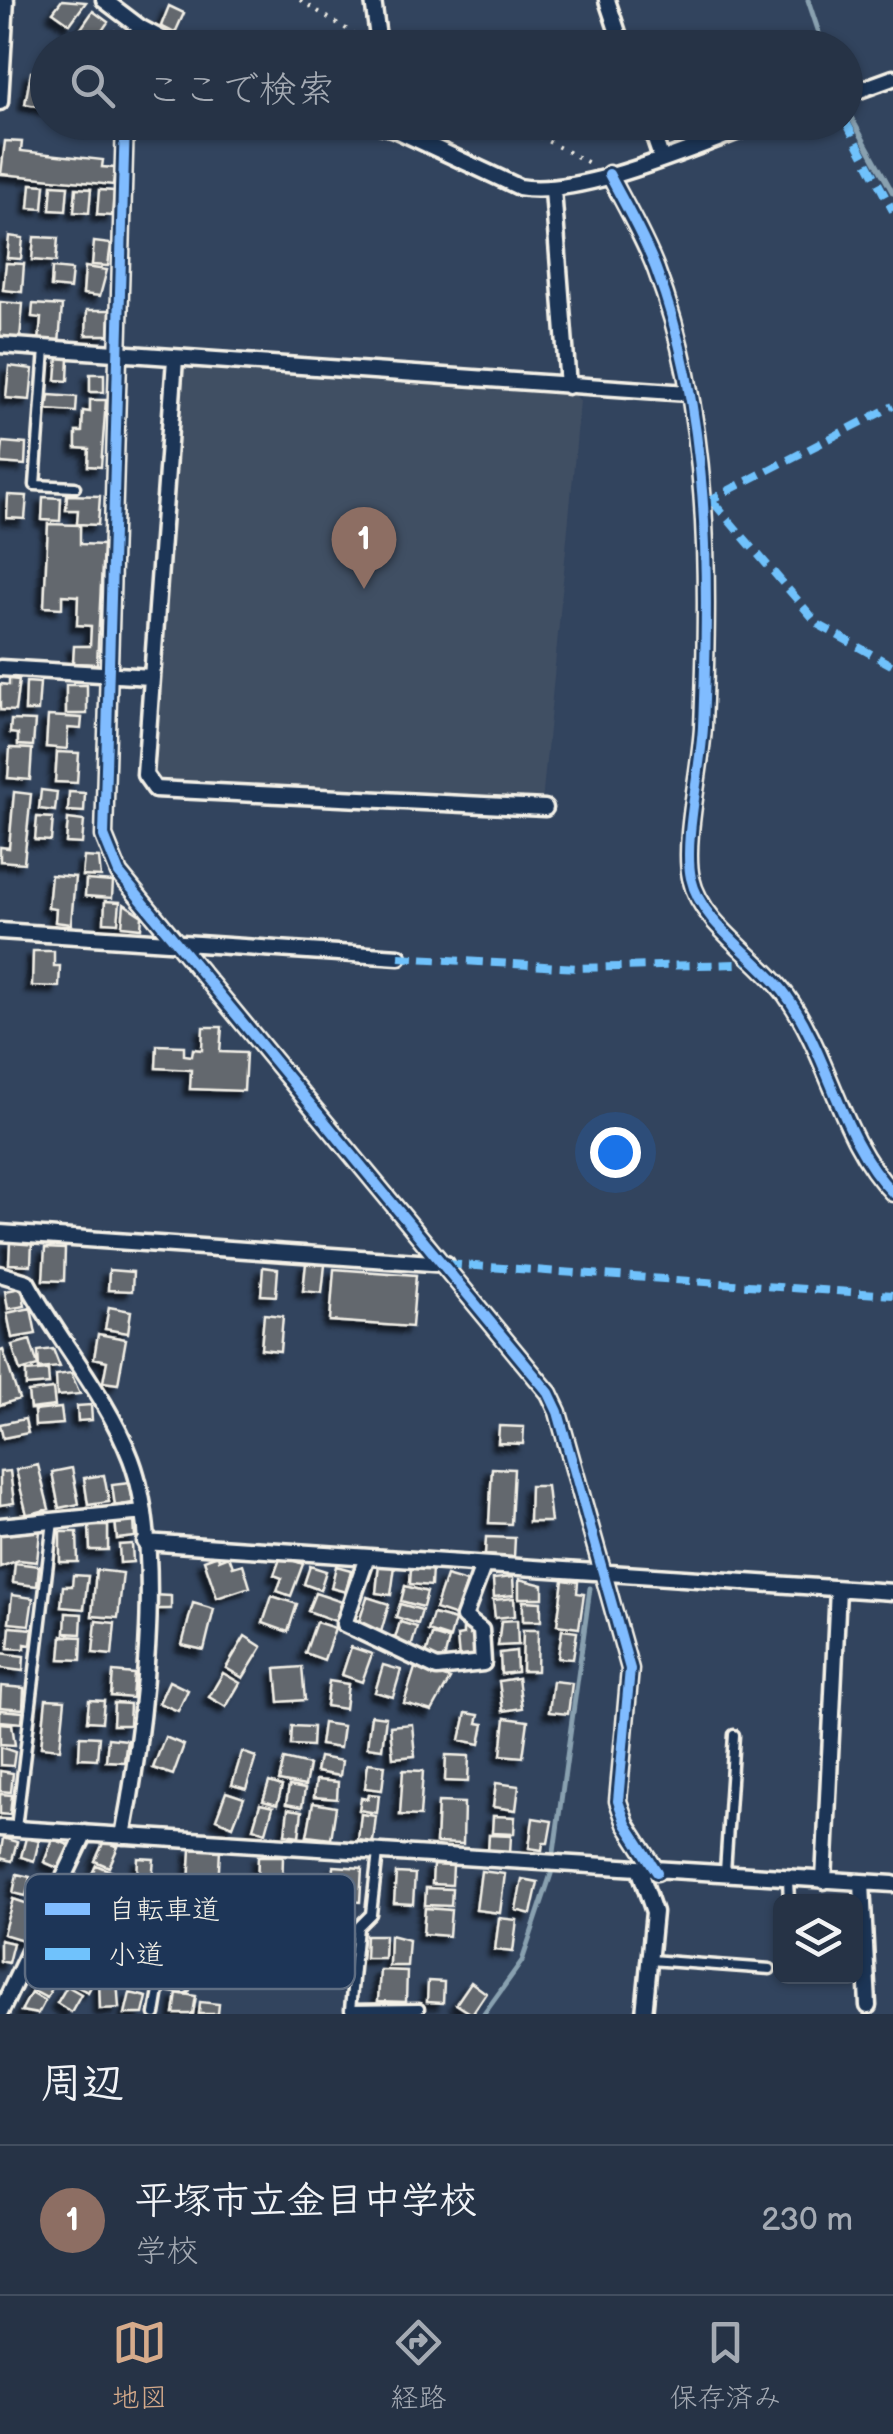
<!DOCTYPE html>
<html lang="ja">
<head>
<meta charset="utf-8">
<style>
  body { margin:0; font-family:"Balsamiq Sans","Klee One",sans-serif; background:#323f51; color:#f1f3f6 }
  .controls { position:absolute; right:30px; bottom:30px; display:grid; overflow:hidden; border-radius:15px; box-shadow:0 2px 8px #0004 }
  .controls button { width:90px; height:90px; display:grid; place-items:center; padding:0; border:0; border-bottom:2px solid #424e5f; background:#263346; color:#f1f3f6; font:50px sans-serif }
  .you { position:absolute; left:615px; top:1152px; width:35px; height:35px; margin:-25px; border:8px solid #fff; border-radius:50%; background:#1a73e8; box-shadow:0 0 0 15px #1a73e833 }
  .badge { display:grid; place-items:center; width:65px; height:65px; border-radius:50%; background:#d6ab8b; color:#fff; font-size:32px; font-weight:700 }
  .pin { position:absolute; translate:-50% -82px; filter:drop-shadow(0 2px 5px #0008) }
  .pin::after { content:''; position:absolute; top:52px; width:35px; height:30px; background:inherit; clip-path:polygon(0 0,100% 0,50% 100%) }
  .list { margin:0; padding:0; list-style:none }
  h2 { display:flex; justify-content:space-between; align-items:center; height:130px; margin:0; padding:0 40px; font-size:42px }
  h2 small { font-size:32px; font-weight:400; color:#a4aab3 }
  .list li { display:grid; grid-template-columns:65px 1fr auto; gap:30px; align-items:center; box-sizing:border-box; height:150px; padding:0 40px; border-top:2px solid #424e5f }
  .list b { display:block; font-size:38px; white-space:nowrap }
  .list p { margin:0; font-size:32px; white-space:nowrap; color:#a4aab3 }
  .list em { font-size:32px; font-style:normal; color:#a4aab3 }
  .icon { flex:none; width:55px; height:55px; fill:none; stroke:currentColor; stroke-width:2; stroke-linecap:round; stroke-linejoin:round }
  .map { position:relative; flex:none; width:893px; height:2014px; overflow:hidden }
  .search { position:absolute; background:#263346; box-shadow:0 2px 8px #0004; left:30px; right:30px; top:30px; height:110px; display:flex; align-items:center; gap:25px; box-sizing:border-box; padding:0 35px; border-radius:55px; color:#a4aab3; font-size:38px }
  .sheet { height:280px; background:#263346 }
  nav { display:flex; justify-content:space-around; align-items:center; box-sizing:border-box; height:140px; border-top:2px solid #424e5f; background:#263346; font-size:28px; color:#a4aab3 }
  nav a { display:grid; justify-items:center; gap:5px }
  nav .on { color:#d6ab8b }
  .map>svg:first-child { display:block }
  .built { fill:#414f63 }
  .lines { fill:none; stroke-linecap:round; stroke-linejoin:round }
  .stream { stroke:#89a1b0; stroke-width:5 }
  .building { fill:#63686e; stroke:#f4f1e8; stroke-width:2.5; filter:url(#shadow) }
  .lane-casing { stroke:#f4f1e8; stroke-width:15 }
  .street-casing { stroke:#f4f1e8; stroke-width:21 }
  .path { stroke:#f4f1e8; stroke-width:4; stroke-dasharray:2.5 8; stroke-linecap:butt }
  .lane { stroke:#1d3557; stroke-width:8 }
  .street { stroke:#1d3557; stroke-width:14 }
  .quiet { stroke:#70c2fc; stroke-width:8; stroke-dasharray:15 8; stroke-linecap:butt }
  .cycleway-casing { stroke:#1d3557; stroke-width:16 }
  .cycleway { stroke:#80bcff; stroke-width:10 }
  .key { fill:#1d3557; stroke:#5e6d82; stroke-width:2.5 }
  .key-label { font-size:28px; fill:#f4f1e8 }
</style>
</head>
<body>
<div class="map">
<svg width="893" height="2014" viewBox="0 0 893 2014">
  <defs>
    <filter id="shadow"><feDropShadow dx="-6" dy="6" stdDeviation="2.5" flood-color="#0009"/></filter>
  </defs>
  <rect width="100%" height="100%" fill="#32445e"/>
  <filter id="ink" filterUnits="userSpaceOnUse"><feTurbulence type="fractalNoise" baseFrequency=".01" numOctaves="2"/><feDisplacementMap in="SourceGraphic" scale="20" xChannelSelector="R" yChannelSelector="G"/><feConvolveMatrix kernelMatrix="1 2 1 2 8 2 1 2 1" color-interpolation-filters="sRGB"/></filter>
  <g filter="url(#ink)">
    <!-- built -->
    <path class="built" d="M185 367 574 394 580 401 542 803 158 783 154 778 179 372Z"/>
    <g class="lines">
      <!-- stream -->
      <path class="stream" d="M808 0 824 48
        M847 110 893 193
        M98 811 101 714
        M565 1462 592 1563
        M484 2014 522 1961 551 1874 590 1588"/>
    </g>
    <!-- building -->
    <path class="building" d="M62 0 86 2 70 24 53 12Z
      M169 6 184 13 175 33 161 26Z
      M93 11 108 22 95 41 80 30Z
      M115 31 129 41 124 48H104Z
      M31 72 48 75V108L25 104Z
      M5 141 22 142 21 151 103 160 102 167 115 168 113 185 1 174Z
      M31 184 45 185 43 209 29 208Z
      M52 185 68 186 66 211 50 210Z
      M76 188 91 189 89 213 74 212Z
      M99 190 114 191 112 216 97 215Z
      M9 236 23 238 21 259 7 258Z
      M34 237 58 238 56 262 32 260Z
      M94 242 111 244 108 266 92 265Z
      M6 263 24 264 22 292 3 290Z
      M85 267 107 270 100 296 83 294Z
      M52 268 72 270 70 289 51 287Z
      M0 302 23 304 20 339 0 338Z
      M33 304 62 306 59 344 39 343 41 318 32 317Z
      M87 310H110L109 335H86Z
      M58 356 69 357 68 381 56 380Z
      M9 366 33 369 30 400 6 398Z
      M90 374H104V392H90Z
      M49 395 77 397 76 412 47 410Z
      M90 400H106L101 467 88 466 89 449 76 448V432H82L83 411 90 412Z
      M3 442 26 444 25 465 1 463Z
      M8 495 27 496 25 519 7 518Z
      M67 495 100 496 98 525 77 524 78 510H66Z
      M43 497 61 498 60 521 42 520Z
      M48 524 80 525V544L103 545 97 664 73 663 74 646H90L91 626 77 625 78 596 62 595V608L44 607Z
      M9 679 19 680 15 711 0 710V684L9 685Z
      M26 682 40 683 38 711H25Z
      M66 685H87V714H66Z
      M48 716 82 718 81 729 68 728 67 749 46 747Z
      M11 720 35 721 33 746 18 745V734L10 733Z
      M10 748 32 749 30 780 8 778Z
      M57 752 79 753 77 783 55 782Z
      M41 790 57 792 55 811 39 809Z
      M14 792 31 794 24 863 0 861V847L9 848Z
      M69 792 85 793 84 812 68 811Z
      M37 817 53 818 51 841 35 840Z
      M68 819 84 821 82 844 66 843Z
      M84 857 99 858 101 877 82 876Z
      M51 875 75 877 71 924 55 922 56 909 48 908Z
      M86 880 113 882 112 898 85 896Z
      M105 901 120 902 118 923 104 922Z
      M124 904 142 916 141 928 122 926Z
      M33 951H54V966H60L59 987 32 986Z
      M203 1027H222L220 1052 246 1053 244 1091 190 1089 191 1070 156 1068 157 1045 184 1046V1055L192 1056 193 1049 202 1050Z
      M10 1241 32 1242 31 1265 9 1264Z
      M45 1248 65 1249 64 1281 43 1280Z
      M306 1263 325 1265 322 1293 303 1291Z
      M263 1267 278 1269 276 1296 261 1295Z
      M334 1269 416 1275 412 1327 330 1321Z
      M109 1270 133 1272 132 1291 108 1290Z
      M22 1288 25 1306 8 1309 5 1291Z
      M109 1307 131 1311 128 1333 105 1329Z
      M31 1308 36 1334 12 1338 7 1313Z
      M264 1314 283 1316 280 1351 261 1349Z
      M98 1334 126 1339 118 1384 103 1382 107 1361 94 1358Z
      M30 1340 38 1366 20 1371 12 1345Z
      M53 1349 60 1367 39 1369 38 1351Z
      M3 1350 19 1399 0 1405V1351Z
      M48 1370 49 1384 26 1386V1372Z
      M71 1373 80 1394 57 1396 56 1375Z
      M53 1389 55 1406 30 1409 28 1392Z
      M91 1405 92 1420 78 1421 77 1406Z
      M61 1408 63 1424 35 1426 34 1411Z
      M25 1419 28 1433 3 1438 0 1424Z
      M499 1426 524 1427 523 1444 498 1443Z
      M38 1465 49 1509 27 1515 16 1470Z
      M72 1468 79 1504 59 1508 52 1472Z
      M492 1468 514 1469 511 1524 489 1523Z
      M10 1471 14 1503 0 1505V1472Z
      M104 1475 109 1502 88 1505 84 1478Z
      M130 1483 133 1503 115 1506 112 1485Z
      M530 1486H547L551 1522H529Z
      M134 1519 135 1537 117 1539 115 1520Z
      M89 1526H108V1550H90Z
      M40 1531 37 1562 19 1560 0 1567V1535Z
      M60 1532H77L78 1562H60Z
      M486 1537 515 1538 514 1557 485 1555Z
      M132 1544 133 1562 120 1563 119 1545Z
      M218 1555 219 1560 229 1556 233 1567 243 1564 250 1587 217 1598 204 1560Z
      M281 1556 303 1564 291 1596 277 1591 282 1578 274 1575Z
      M15 1563 39 1566 37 1586 13 1583Z
      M379 1564 395 1566 391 1595 376 1593Z
      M310 1566 326 1571 320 1590 304 1584Z
      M336 1566 351 1570 346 1592 331 1588Z
      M411 1567 432 1568 431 1586 410 1584Z
      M96 1570 123 1573 118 1618 92 1616Z
      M73 1575 88 1576 84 1609 61 1607 63 1586H72Z
      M446 1576 467 1582 456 1616 435 1609Z
      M513 1577 514 1595 494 1597 493 1579Z
      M519 1579 543 1585V1598H519Z
      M563 1580 578 1582 577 1593 584 1594 579 1628 557 1625Z
      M405 1586 427 1592 423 1607 401 1601Z
      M315 1593 342 1602 335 1621 308 1611Z
      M12 1595 33 1598 29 1625 9 1623Z
      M152 1595 171 1596V1609H152Z
      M272 1596 297 1604 288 1632 263 1623Z
      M367 1597 389 1604 381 1632 358 1625Z
      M514 1598 515 1616 495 1618 493 1600Z
      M523 1601 541 1602V1621H523Z
      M193 1603 214 1609 204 1650 182 1645Z
      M400 1604 422 1610 418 1624 396 1617Z
      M66 1613 82 1614 81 1634 65 1633Z
      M433 1614 455 1620 450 1638 428 1631Z
      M517 1620 518 1645 498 1646 501 1621Z
      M96 1621 115 1623 112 1655 93 1653Z
      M316 1622 335 1628 324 1660 305 1653Z
      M400 1622 417 1627 411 1648 394 1642Z
      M10 1627 33 1629 31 1645 25 1644V1649L8 1648Z
      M463 1627H469L470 1635 474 1634 476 1658 459 1659 457 1636 463 1635Z
      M523 1630H538L537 1671H522Z
      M562 1630 577 1632 573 1659 558 1658Z
      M432 1635 449 1640 444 1660 426 1655Z
      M62 1636 82 1637 81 1660 60 1659Z
      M245 1636 262 1647 243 1678 226 1668Z
      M351 1647 372 1654 362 1682 342 1675Z
      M516 1651 517 1672 501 1674 500 1653Z
      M0 1653 24 1656 23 1671 0 1668Z
      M383 1665 401 1670 393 1697 375 1692Z
      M302 1667 305 1700 279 1702 276 1669Z
      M415 1668 450 1679 432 1711 404 1703Z
      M113 1672 134 1674 132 1698 111 1696Z
      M223 1673 240 1683 226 1707 209 1697Z
      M518 1678 522 1708 503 1711 499 1681Z
      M169 1681 188 1690 178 1711 159 1703Z
      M329 1681 348 1684 345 1709 326 1706Z
      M553 1681 572 1683 568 1714 549 1712Z
      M1 1686 24 1688 23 1709 0 1707Z
      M46 1699 65 1700 60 1749 41 1747Z
      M89 1700 104 1701 102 1722 87 1721Z
      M114 1703 130 1704 129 1725H113Z
      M0 1710 23 1712 22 1723 0 1721Z
      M466 1713 479 1715 477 1723 484 1724 480 1744 460 1740Z
      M371 1715 386 1717 382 1749 367 1747Z
      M505 1718 528 1721 523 1757 501 1755Z
      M0 1723 12 1724 15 1745 0 1744Z
      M323 1723 343 1726 340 1748 320 1745Z
      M412 1724 415 1756 393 1758 390 1726Z
      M292 1726 313 1727 312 1746 291 1745Z
      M80 1736 99 1737 97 1759 79 1758Z
      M165 1737 184 1745 173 1775 153 1768Z
      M108 1738 127 1740 124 1762 106 1761Z
      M0 1747 15 1752 13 1766 0 1765Z
      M242 1752 256 1757 246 1789 232 1785Z
      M446 1755 469 1756 468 1782 445 1781Z
      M319 1757 342 1761 340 1776 316 1772Z
      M284 1759 309 1765 305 1786 279 1781Z
      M368 1763 385 1765 382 1790 365 1788Z
      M403 1770 423 1771 420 1816 400 1815Z
      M0 1771 13 1773 11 1792 0 1791Z
      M316 1780 338 1782 337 1799 314 1797Z
      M269 1782 282 1786 277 1805 263 1801Z
      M496 1783 519 1786 516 1810 493 1807Z
      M289 1786 305 1789 302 1807 286 1804Z
      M226 1792 244 1798 233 1826 216 1819Z
      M0 1794 12 1795 10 1815 0 1814Z
      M369 1794 379 1795 377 1813 359 1810 361 1798 368 1799Z
      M438 1802 464 1803 463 1844 436 1843Z
      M313 1803 336 1807 331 1839 307 1836Z
      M260 1804 273 1807 266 1832 253 1828Z
      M288 1809 302 1811 299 1836 285 1834Z
      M361 1814 376 1816 373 1842 358 1840Z
      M493 1816 515 1817 514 1834 492 1833Z
      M533 1818 552 1821 548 1843H543L542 1850 529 1848Z
      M489 1835 511 1836 510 1853 488 1852Z
      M3 1838 17 1842 12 1861 0 1858Z
      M26 1838 39 1841 34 1861 21 1857Z
      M53 1839 69 1845 60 1869 44 1862Z
      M104 1841 118 1847 109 1867 95 1861Z
      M191 1849 220 1850 218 1888 189 1886Z
      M258 1856H283L282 1892 257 1891Z
      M138 1858 154 1859 152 1879 137 1878Z
      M96 1865 115 1873 109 1886 90 1878Z
      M433 1865 453 1866 452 1885 432 1884Z
      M334 1866 362 1868 360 1902 332 1900Z
      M481 1871 505 1874 500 1913 476 1910Z
      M396 1873 415 1874 413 1904 394 1903Z
      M17 1874 30 1877 26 1896 13 1893Z
      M522 1879 538 1882 531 1914 516 1910Z
      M426 1888 452 1889 451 1906 425 1905Z
      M13 1899 35 1906 26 1941 3 1934Z
      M425 1908 451 1910 449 1936 423 1934Z
      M499 1918 517 1920 513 1952 495 1950Z
      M366 1935H385L384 1958H365Z
      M390 1935 409 1940 407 1966H389Z
      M0 1940 13 1943 8 1963 0 1961Z
      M84 1966 98 1973 88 1992 74 1985Z
      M380 1970 407 1971 406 2002 378 2001Z
      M42 1972 56 1980 47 1998 32 1990Z
      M117 1979 119 2008 100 2009 99 1980Z
      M428 1981 444 1982 443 2003 427 2002Z
      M471 1982 486 1993 472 2014 456 2004Z
      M67 1986 81 1994 71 2012 57 2003Z
      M31 1993 45 2001 38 2014 21 2011Z
      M130 1993 147 1997 143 2014H125Z
      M177 1993 196 1996 193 2014H174Z
      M200 2002 219 2004 218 2014H199Z"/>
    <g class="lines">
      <!-- lane casing -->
      <g class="lane-casing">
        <path id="lane" d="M596 48 621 43
          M45 349 35 485 75 487
          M16 1828 53 1521
          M378 1853 371 1914 358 1927 350 2010 419 2009
          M725 1872 734 1735
          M788 1880 789 1902
          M650 1960 770 1969
          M155 2014 160 1984 184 1988 211 1920"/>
      </g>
      <!-- street casing -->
      <g class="street-casing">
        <path id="street" d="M104 0 141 28 179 48
          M373 0 379 45
          M607 0 623 48
          M136 48 141 28
          M846 95 893 78
          M0 102 6 0
          M125 122 104 836 119 873 549 1393 558 1412 630 1669 618 1801 626 1824 657 1872
          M369 122 394 129 519 187C582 198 700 144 763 122
          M649 122 661 157
          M609 174C625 205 644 237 656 269 711 415 709 574 703 727 701 768 683 841 691 878 701 925 759 957 786 995 830 1056 840 1139 893 1193
          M553 190 568 386
          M0 345 688 393
          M175 359 145 775 155 789 545 808
          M0 668 151 677
          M0 931 399 957
          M0 1233 446 1264
          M0 1274 27 1282C59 1341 107 1396 131 1459 166 1552 142 1737 123 1836
          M0 1526 144 1512
          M145 1542 893 1592
          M367 1557 344 1624 437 1668 483 1663 481 1630 464 1617 483 1566
          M0 1828 893 1884
          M640 1871 654 1912 644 2014
          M824 1881 838 1589
          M862 1883 868 2006
          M0 2013 85 1833"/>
      </g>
      <!-- path -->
      <path class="path" d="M300 0 364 40
        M511 122 591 164"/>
      <!-- lane -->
      <use href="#lane" class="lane"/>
      <!-- street -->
      <use href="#street" class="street"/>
      <!-- quiet -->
      <path class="quiet" d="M846 122 893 211
        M706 502 893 406
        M713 502 819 625 893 666
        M399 957 577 968 738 964 752 957
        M446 1264 893 1295"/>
      <!-- cycleway casing -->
      <g class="cycleway-casing">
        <path id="cycleway" d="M125 122 104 836 119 873 549 1393 558 1412 630 1669 618 1801 626 1824 657 1872
          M609 174C625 205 644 237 656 269 711 415 709 574 703 727 701 768 683 841 691 878 701 925 759 957 786 995 830 1056 840 1139 893 1193"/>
      </g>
      <!-- cycleway -->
      <use href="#cycleway" class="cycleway"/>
    </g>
  </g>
  <!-- legend -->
  <rect x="25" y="1874" width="330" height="115" rx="15" class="key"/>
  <rect x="45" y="1903" width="45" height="12" fill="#80bcff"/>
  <rect x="45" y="1948" width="45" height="12" fill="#70c2fc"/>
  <g class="key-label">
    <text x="108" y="1919">自転車道</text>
    <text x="108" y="1964">小道</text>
  </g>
</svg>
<div class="controls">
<button><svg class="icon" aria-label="layers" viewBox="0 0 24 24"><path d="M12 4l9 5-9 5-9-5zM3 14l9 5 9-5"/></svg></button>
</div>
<div class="you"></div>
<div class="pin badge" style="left:364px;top:589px;background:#8d6e63">1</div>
<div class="search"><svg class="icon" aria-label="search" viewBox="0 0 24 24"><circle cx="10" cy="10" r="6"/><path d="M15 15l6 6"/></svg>ここで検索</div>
</div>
<section class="sheet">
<h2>周辺<small></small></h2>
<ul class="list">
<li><span class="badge" style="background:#8d6e63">1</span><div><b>平塚市立金目中学校</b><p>学校</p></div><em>230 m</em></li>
</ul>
</section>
<nav>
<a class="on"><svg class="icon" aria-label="map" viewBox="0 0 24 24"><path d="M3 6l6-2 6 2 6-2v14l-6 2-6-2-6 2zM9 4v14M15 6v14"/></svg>地図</a>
<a><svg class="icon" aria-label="directions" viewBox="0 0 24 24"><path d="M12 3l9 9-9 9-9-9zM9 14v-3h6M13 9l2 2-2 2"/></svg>経路</a>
<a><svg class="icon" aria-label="saved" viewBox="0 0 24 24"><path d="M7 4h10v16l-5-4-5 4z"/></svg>保存済み</a>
</nav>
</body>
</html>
